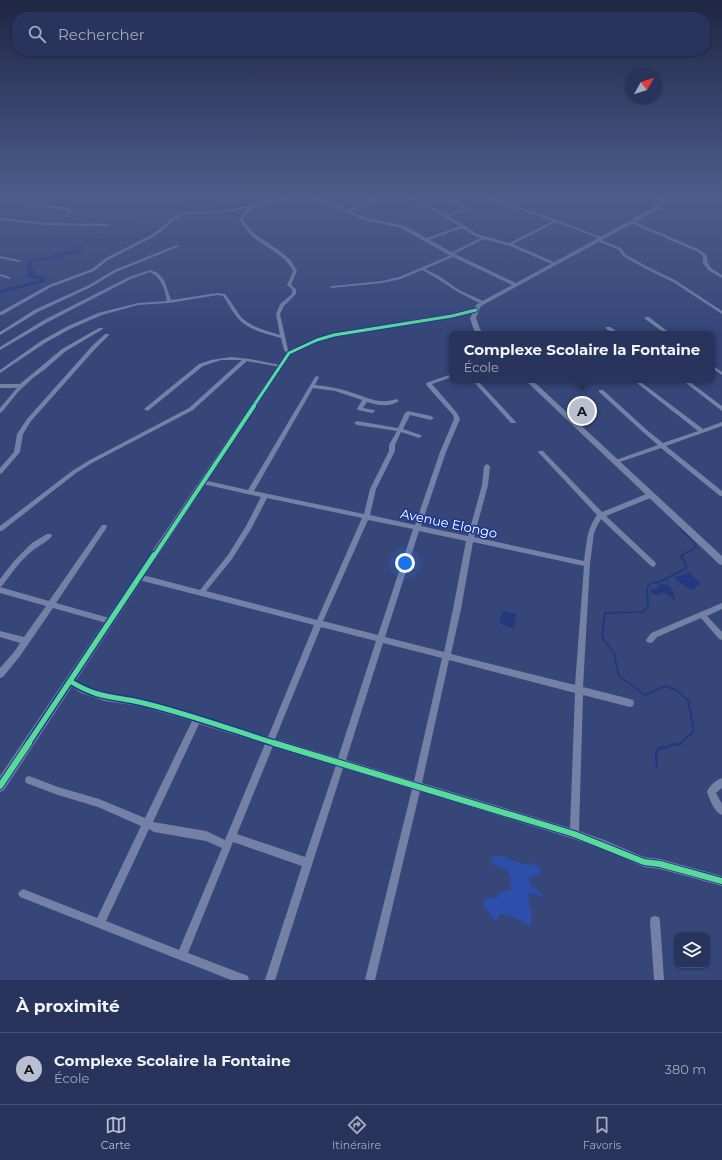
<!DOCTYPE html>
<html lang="fr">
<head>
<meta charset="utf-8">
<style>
  body { margin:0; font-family:Montserrat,sans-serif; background:#303c61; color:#f1f3f6 }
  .controls { position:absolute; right:12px; bottom:12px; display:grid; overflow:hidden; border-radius:8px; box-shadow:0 1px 3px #0004 }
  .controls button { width:36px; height:36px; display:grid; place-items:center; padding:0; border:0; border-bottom:1px solid #444f71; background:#28345b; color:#f1f3f6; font:20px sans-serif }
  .compass { position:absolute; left:626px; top:68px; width:36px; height:36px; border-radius:50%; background:#28345b; box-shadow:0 1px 3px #0004; rotate:51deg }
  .you { position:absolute; left:405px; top:563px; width:14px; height:14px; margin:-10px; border:3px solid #fff; border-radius:50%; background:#1a73e8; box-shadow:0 0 0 6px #1a73e833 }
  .badge { display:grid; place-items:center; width:26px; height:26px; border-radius:50%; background:#b9bed0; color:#111; font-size:13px; font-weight:700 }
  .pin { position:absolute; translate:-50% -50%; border:2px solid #fff; box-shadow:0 1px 4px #0006 }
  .popup { position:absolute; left:449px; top:331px; width:266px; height:52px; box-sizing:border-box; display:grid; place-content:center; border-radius:8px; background:#28345b; filter:drop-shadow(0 1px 3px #0005); font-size:13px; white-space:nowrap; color:#a5aabb }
  .popup b { font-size:15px; color:#f1f3f6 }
  .popup::after { content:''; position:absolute; left:50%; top:100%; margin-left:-8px; border:8px solid transparent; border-top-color:#28345b }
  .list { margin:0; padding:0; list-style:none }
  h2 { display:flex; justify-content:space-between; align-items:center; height:52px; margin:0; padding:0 16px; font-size:17px }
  h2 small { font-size:13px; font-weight:400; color:#a5aabb }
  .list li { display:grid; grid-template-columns:26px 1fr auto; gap:12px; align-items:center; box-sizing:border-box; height:72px; padding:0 16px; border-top:1px solid #444f71 }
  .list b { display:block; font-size:15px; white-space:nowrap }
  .list p { margin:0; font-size:13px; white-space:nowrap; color:#a5aabb }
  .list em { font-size:13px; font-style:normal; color:#a5aabb }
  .icon { flex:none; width:22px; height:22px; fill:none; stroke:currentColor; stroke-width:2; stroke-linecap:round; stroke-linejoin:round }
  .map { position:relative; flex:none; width:722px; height:980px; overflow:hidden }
  .search { position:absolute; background:#28345b; box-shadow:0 1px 3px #0004; left:12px; right:12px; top:12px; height:44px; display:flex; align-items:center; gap:10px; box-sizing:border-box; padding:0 14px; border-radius:16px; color:#a5aabb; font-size:15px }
  .sheet { height:124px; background:#28345b }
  nav { display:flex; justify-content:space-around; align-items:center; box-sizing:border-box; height:56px; border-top:1px solid #444f71; background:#28345b; font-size:11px; color:#a5aabb }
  nav a { display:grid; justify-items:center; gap:2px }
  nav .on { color:#b9bed0 }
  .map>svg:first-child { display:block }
  .green { fill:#2e4eac }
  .water { fill:#23397f }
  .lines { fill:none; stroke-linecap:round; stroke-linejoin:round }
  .stream-far3 { stroke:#23397f; stroke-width:1 }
  .stream-far2 { stroke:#23397f; stroke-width:1.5 }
  .stream-far1 { stroke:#23397f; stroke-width:2 }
  .stream { stroke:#23397f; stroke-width:2.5 }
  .river { fill:#23397f; fill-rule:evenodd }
  .minor { fill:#7480a4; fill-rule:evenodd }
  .tertiary { fill:#7480a4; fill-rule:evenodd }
  .cycleway-far3-casing { stroke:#193796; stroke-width:5 }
  .cycleway-far2-casing { stroke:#193796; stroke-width:6 }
  .cycleway-far1-casing { stroke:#193796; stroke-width:8 }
  .cycleway-casing { stroke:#193796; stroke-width:8 }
  .cycleway-far3 { stroke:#5adb95; stroke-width:3 }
  .cycleway-far2 { stroke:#5adb95; stroke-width:4 }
  .cycleway-far1 { stroke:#5adb95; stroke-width:5 }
  .cycleway { stroke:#5adb95; stroke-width:6 }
  .labels { text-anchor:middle; stroke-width:3; stroke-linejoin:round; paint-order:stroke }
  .street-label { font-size:13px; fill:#fff; stroke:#193796 }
</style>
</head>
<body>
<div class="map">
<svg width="722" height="980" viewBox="0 0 722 980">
  <rect width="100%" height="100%" fill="#364679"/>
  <!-- green -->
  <path class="green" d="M504 856 510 860 530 866 533 862 541 870 538 876 529 877 532 887 541 893 543 897 532 893 528 895 532 919 530 926C521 921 510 914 500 914L497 921C490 917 490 911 484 907V901L489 896 492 899 496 898 499 893 511 889 510 879 508 870 493 865 491 859 494 857Z"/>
  <!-- water -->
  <path class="water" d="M689 572 701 584 691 590 674 578Z
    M660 584 668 585 672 589 676 601 664 592 658 595 651 594 650 590 658 588Z
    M503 611 516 614 514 629 499 623Z"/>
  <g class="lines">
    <!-- stream-far3 -->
    <path class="stream-far3" d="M78 247C98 235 120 241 142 237L148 233V229L141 230 143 228 136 227 131 223 138 219 155 220 164 213 184 211 185 206 191 200 216 201 229 196 255 195"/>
    <!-- stream-far2 -->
    <path class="stream-far2" d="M680 529 694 542 696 547 681 556"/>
    <!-- stream-far1 -->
    <path class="stream-far1" d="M680 744 694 731 688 700 676 690 665 686 645 695 619 676 614 653 602 637 605 613 643 612 648 606 647 588 651 583 659 582 687 568 681 556 683 555"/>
    <!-- stream -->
    <path class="stream" d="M657 768 656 753 659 748 668 747 673 744 678 745 681 743"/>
    <!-- river -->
    <path class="river" d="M78 245 81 247 82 253 66 255 60 258 33 262 32 269 35 273 34 275 45 277 47 279 45 282 0 294V290L40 280 25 276 28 273 26 269 28 260 58 254 65 251H76L74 249Z"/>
    <!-- minor -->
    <path class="minor" d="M33 195H37L30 203 68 208 71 210V213L68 214 67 210 27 205 26 204Z
      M129 195H137L144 197 142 198Z
      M290 195H295L274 203 259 204 251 209 243 219C255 240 270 241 286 256 291 260 294 265 297 271L291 285 296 289V294L284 306 280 314 288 350 291 353V354H287L284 350 281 338C265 333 247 330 237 317 231 310 228 303 223 296L218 295 169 303 138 305 102 315 70 329 45 343 0 373V370L41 341 66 327 98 313 138 303 167 301C165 289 161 277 150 272L131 279 48 322 0 350V347L44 320 129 277 150 270 158 273 164 280 171 300 218 293 225 294C231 301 235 309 240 316 250 327 266 331 280 335L276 314 280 304 292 294V289L287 285 293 271C282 251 265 249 250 234 246 230 243 225 239 219L248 209 218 213 182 215 177 219 173 220 169 225 155 236 108 260 94 271 51 287 2 315H0V312L49 285 92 269 106 258 153 234 167 223 171 218 175 217 180 213 218 211 251 206 257 202 273 201Z
      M381 195H386C378 200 354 213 346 211Z
      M413 195H417L412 199 427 204 446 215 464 209 437 195H442L466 206 467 210 449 216 477 234 509 243 553 221 475 195H480L537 213 604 238 601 239 556 222 513 244 556 263V265H554L510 246 484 239 454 254 456 255 455 256 425 269 439 276 459 290 485 302V303L483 304C461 296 443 281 422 270L401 279 382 283 331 288 330 287 332 286 382 281 399 277 451 255 449 254 450 253 481 238 475 236 462 228 426 241H424V239L460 226 425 206 409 200V198Z
      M0 218 45 223 109 224 111 225 109 226 45 225 0 220Z
      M631 221H633L700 250 707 256C707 268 713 269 722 275V278L708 270 703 263V256L698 252 631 223Z
      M597 239H599L621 248 625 254 646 266 675 280 722 311V314L673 282 644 268 623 256 619 250 597 241Z
      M177 245 180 246 116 272 91 287 38 312 0 335V332L34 310 89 285 114 270Z
      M0 256 19 260 21 261 19 262 0 258Z
      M0 274 10 277 11 278 9 279 0 276Z
      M645 317H649L671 334H666L645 319Z
      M606 327H610L621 334H616L606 329Z
      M99 328H103V329L66 351 44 370 33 378 18 392 2 412 0 413V408L17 388H0V384H20L62 349Z
      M105 334H109V335L96 348 31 421 23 434 20 452 2 473 0 474V468L14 452 17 434 27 419 92 346Z
      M231 357 250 359 280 365 282 366 280 367 247 361 193 410 92 463 76 473 2 531H0V526L72 471 88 461 189 408 242 360H221L203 366 149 410 147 411 144 409 199 364 211 360Z
      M712 365 722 372V375L712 368Z
      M452 374V377L432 384 457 413 460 419 446 452 421 526 468 536 482 485 484 466 487 464 490 466 488 485 474 537 584 561C587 542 586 531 597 515L539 453 538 452 539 451H543L602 512 649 493H653L654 495 653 497 606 516 655 562 656 564 655 566 653 567 651 566 601 519 597 526 594 533 590 564 583 687 630 699 633 700 634 703 633 706 630 707 583 695 579 831 604 840 644 857 660 859 722 876V886L660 869 644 867 603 849 574 839 420 791 375 980H365L412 789 343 768 275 980H265L302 866 233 842 188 953 248 976 249 980H231L20 897 18 894 20 891 23 889 97 918 141 826 98 807 58 795 26 783 25 780 26 777 29 776 58 787 99 799 145 818 192 721 139 706 105 701 81 693 67 684 66 681 67 678 70 677 86 687 105 693 139 698 268 737 314 625 139 580 137 579 136 577 137 575 139 574 200 590 228 555 246 526 261 497 203 484 200 482 201 481 203 480 248 490 315 377 317 376 319 377 315 385C327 386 338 388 350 392 367 397 378 405 396 399L399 401C389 408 377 405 367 402L363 408 374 410 375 411 374 412 372 413 358 410 357 409 362 400 335 391 313 388 254 491 364 514 370 489 389 451V445L397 431 357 425 354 423 357 421 398 428 405 413 408 411 431 416 434 418 431 420 410 415 403 429 421 435 422 436 419 438 401 432 395 445V451L376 489 370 515 415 525 440 452 454 419 453 415 427 386 426 383ZM267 498 362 518 317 620 206 591 232 559 251 529ZM368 520 413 529 378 635 323 621ZM419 531 466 541 453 609 444 652 385 637ZM473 542 584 566 575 685 451 654 461 609ZM321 627 376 641 338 758 275 739ZM383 643 442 658 414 781 346 760ZM449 660 575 693 570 828 422 783ZM199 724 265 744 225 840 206 831 153 822ZM273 746 336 765 305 857 237 834ZM149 829 154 832 206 841 222 848 179 950 106 921Z
      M472 380H477L515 421 516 422 515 423H511Z
      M633 380H638L703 429 722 422V426L666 446 722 491V496H720L661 448 617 463H613L612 462 613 461 658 445 644 433 599 392V390H603L648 431 663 443 698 431Z
      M682 380H687L722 406V411Z
      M102 525H106L107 527 56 603 113 619 114 621 113 623 110 624 53 608 20 656 3 677 0 678V668L14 652 20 643 0 637V631L24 637 46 606 0 593V587L49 601Z
      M47 534H51L52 536C47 542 38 546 32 551 20 561 11 574 2 586L0 587V579L14 561 32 543Z
      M722 603V609L707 616 722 632V640L719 639 701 618 657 637 653 642 650 643 647 642 646 640 651 633Z
      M722 778V788L716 793 722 804V815C714 812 710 800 707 792 709 786 716 780 722 778Z
      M655 916 659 917 660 921 664 980H654L650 921 651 917Z"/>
    <!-- tertiary -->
    <path class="tertiary" d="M306 195H312L367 218 405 226 453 253 516 283 655 207 660 203V199L655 195H660L664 198V203L659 209 481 306 476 318 480 329 484 334H478L474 330 470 318 473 313 452 318 335 337 319 341 291 354 4 790 0 792V776L287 352 315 339 334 333 452 314 474 309 477 304 512 285 449 255 401 228 364 220Z
      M525 380H532L722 556V565L719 564Z"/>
    <!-- cycleway-far3 casing -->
    <g class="cycleway-far3-casing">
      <path id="cycleway-far3" d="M253 407 289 353 317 340 334 335 452 316 476 310"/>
    </g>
    <!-- cycleway-far2 casing -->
    <g class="cycleway-far2-casing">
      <path id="cycleway-far2" d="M154 556 254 406"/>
    </g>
    <!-- cycleway-far1 casing -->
    <g class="cycleway-far1-casing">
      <path id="cycleway-far1" d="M70 681C97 698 111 696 139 702 186 713 232 730 277 744
        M28 744 154 555"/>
    </g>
    <!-- cycleway casing -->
    <g class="cycleway-casing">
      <path id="cycleway" d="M274 743 574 834 644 862 660 864 722 881
        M0 786 29 743"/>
    </g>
    <!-- cycleway-far3 -->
    <use href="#cycleway-far3" class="cycleway-far3"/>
    <!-- cycleway-far2 -->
    <use href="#cycleway-far2" class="cycleway-far2"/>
    <!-- cycleway-far1 -->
    <use href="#cycleway-far1" class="cycleway-far1"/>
    <!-- cycleway -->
    <use href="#cycleway" class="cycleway"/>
  </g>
  <!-- sky -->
  <linearGradient id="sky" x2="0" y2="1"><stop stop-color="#1e2643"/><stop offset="0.59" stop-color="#4c5d8c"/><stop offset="1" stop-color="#4c5d8c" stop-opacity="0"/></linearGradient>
  <rect width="722" height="332" fill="url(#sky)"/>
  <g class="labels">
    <!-- street labels -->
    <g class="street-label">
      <text transform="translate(449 523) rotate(12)" y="5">Avenue Elongo</text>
    </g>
  </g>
</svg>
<div class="controls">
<button><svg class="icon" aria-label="layers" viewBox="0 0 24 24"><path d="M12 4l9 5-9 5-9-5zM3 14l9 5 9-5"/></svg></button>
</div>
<svg class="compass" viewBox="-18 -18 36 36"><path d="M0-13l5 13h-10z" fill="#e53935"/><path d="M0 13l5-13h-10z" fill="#a5aabb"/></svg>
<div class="you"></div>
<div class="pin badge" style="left:582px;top:411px">A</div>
<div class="popup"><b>Complexe Scolaire la Fontaine</b>École</div>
<div class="search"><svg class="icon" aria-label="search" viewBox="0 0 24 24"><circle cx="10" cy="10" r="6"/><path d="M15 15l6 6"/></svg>Rechercher</div>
</div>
<section class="sheet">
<h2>À proximité<small></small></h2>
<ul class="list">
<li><span class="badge">A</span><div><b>Complexe Scolaire la Fontaine</b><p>École</p></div><em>380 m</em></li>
</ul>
</section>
<nav>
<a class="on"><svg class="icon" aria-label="map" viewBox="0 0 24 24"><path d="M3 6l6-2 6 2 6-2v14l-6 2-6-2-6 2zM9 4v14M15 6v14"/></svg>Carte</a>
<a><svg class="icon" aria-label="directions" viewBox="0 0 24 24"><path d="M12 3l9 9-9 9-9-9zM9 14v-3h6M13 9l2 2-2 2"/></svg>Itinéraire</a>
<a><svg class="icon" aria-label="saved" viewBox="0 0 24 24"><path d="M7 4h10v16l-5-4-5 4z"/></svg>Favoris</a>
</nav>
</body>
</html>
